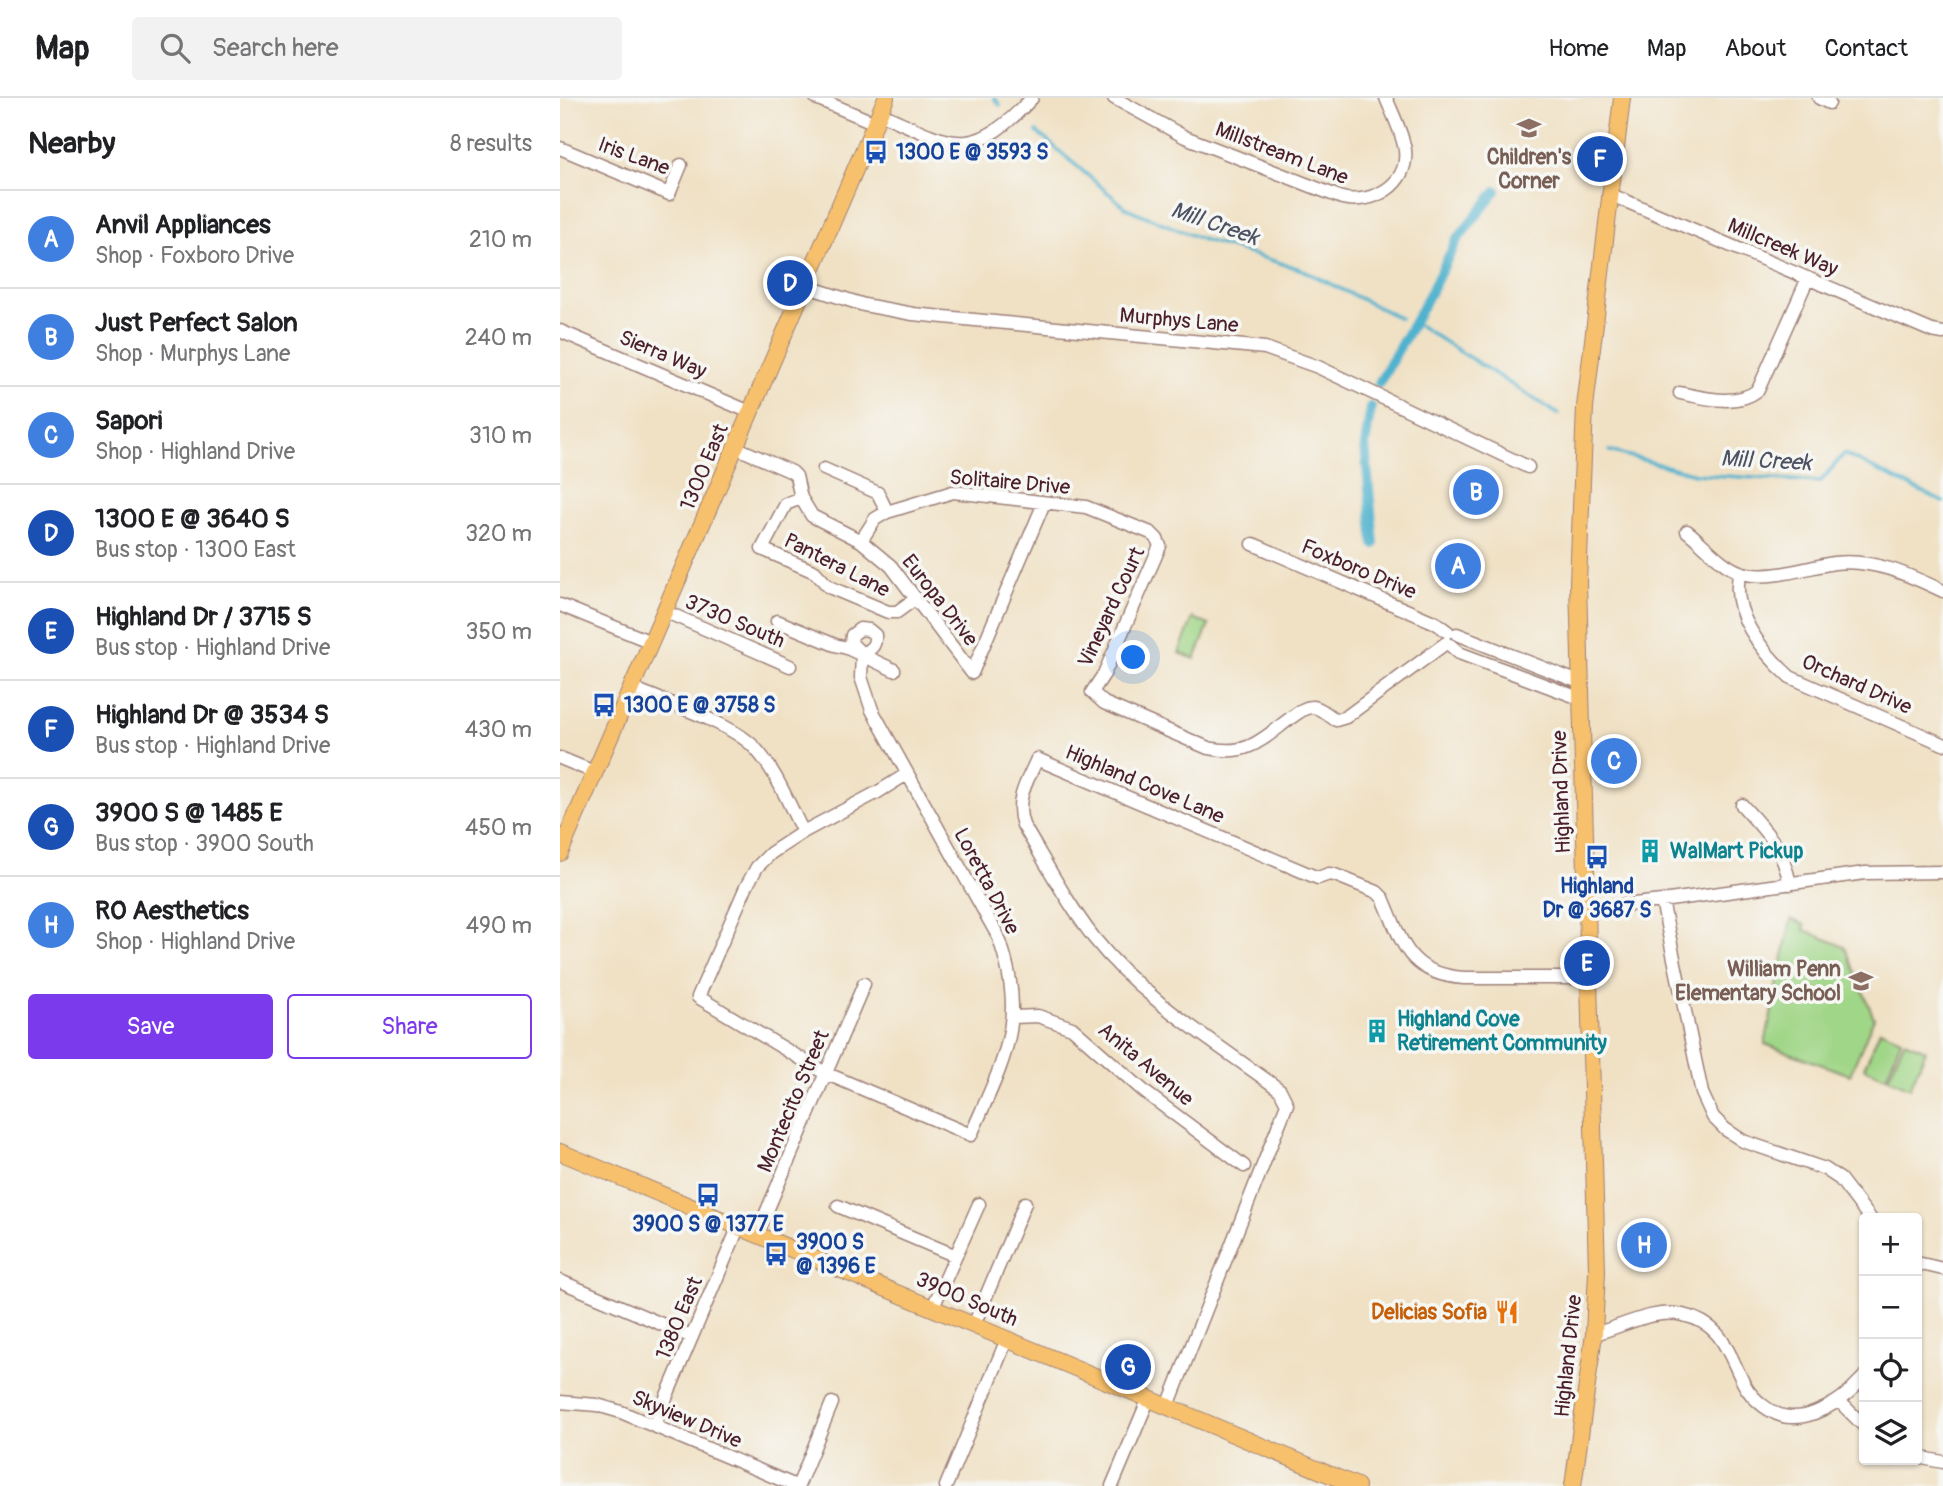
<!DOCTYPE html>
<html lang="en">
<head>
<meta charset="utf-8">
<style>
  body { margin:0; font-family:Pangolin,sans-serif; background:#f2f2f2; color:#202124 }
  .controls { position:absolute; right:21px; bottom:21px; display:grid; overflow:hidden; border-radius:7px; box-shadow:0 2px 5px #0004 }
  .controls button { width:63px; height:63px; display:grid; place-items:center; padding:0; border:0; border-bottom:2px solid #e0e0e0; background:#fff; color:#202124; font:35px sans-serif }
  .you { position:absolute; left:574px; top:560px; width:24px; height:24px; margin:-18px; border:5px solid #fff; border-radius:50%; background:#1a73e8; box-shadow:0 0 0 10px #1a73e833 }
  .badge { display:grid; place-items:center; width:46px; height:46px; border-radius:50%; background:#7c3aed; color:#fff; font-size:23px; font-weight:700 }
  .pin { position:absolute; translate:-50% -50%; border:4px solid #fff; box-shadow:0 2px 7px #0006 }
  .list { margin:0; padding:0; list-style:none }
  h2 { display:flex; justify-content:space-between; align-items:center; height:91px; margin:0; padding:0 28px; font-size:30px }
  h2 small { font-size:23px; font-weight:400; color:#757577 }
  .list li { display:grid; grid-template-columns:46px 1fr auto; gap:21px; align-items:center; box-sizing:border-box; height:98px; padding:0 28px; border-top:2px solid #e0e0e0 }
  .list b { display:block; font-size:26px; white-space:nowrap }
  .list p { margin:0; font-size:23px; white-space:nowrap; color:#757577 }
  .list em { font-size:23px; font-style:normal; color:#757577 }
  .actions { display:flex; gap:14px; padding:21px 28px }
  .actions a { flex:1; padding:16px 0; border:2px solid #7c3aed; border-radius:7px; text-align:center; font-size:24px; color:#7c3aed }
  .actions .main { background:#7c3aed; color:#fff }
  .icon { flex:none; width:38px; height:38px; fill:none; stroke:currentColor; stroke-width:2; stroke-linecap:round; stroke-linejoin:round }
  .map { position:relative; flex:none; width:1383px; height:1388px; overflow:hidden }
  header { display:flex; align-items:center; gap:42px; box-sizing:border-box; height:98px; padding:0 35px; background:#fff; border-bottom:2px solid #e0e0e0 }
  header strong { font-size:33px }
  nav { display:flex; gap:38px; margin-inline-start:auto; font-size:24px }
  .search { width:490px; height:63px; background:#f2f2f2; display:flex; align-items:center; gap:18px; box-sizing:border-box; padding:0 24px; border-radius:7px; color:#757577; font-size:26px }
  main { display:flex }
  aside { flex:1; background:#fff }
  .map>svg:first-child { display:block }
  .green { fill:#a0d687; stroke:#757a59; stroke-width:2 }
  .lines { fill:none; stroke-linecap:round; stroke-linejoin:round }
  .stream { stroke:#50b2ce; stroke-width:3.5 }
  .canal { stroke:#50b2ce; stroke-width:10 }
  .minor-casing { stroke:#9d8078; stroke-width:15 }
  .major-casing { stroke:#9d8078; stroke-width:18 }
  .minor { stroke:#fff; stroke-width:12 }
  .major { stroke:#f7c06c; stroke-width:16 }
  .labels { text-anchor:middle; stroke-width:7; stroke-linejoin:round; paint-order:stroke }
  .transit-label { font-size:21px; font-weight:bold; fill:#164399; stroke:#f6f6f2; text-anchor:start }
  .street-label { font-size:21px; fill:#4a1f2b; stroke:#f6f6f2 }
  .education-label { font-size:21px; font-weight:bold; fill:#785e54; stroke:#f6f6f2 }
  .culture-label { font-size:21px; font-weight:bold; fill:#0d838f; stroke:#f6f6f2; text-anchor:start }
  .food-label { font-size:21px; font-weight:bold; fill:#c56008; stroke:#f6f6f2; text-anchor:end }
  .water-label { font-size:23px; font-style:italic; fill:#4c5264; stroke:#f6f6f2 }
</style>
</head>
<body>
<header>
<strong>Map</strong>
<div class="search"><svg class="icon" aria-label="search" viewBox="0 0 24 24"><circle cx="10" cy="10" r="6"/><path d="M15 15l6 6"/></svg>Search here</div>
<nav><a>Home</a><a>Map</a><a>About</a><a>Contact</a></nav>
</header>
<main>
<aside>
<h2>Nearby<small>8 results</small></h2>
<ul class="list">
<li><span class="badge" style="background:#3f7fe0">A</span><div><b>Anvil Appliances</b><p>Shop · Foxboro Drive</p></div><em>210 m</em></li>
<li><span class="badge" style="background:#3f7fe0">B</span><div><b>Just Perfect Salon</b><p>Shop · Murphys Lane</p></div><em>240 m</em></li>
<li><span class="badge" style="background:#3f7fe0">C</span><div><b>Sapori</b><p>Shop · Highland Drive</p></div><em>310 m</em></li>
<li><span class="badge" style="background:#1a4fb4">D</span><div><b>1300 E @ 3640 S</b><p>Bus stop · 1300 East</p></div><em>320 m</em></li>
<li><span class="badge" style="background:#1a4fb4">E</span><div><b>Highland Dr / 3715 S</b><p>Bus stop · Highland Drive</p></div><em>350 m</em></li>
<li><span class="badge" style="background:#1a4fb4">F</span><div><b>Highland Dr @ 3534 S</b><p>Bus stop · Highland Drive</p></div><em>430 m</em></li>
<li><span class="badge" style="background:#1a4fb4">G</span><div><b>3900 S @ 1485 E</b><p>Bus stop · 3900 South</p></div><em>450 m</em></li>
<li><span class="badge" style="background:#3f7fe0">H</span><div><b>RO Aesthetics</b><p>Shop · Highland Drive</p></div><em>490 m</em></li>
</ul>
<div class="actions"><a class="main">Save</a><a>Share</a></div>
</aside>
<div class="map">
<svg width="1383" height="1388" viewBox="0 0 1383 1388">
  <rect width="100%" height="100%" fill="#f6f6f2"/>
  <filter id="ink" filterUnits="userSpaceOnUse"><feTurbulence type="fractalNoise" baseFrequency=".0143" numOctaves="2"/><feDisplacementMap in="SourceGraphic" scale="14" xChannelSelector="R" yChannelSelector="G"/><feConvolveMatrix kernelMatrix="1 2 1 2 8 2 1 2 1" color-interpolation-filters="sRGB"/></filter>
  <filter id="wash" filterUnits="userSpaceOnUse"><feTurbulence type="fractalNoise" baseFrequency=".00686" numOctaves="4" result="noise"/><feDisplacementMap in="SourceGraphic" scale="28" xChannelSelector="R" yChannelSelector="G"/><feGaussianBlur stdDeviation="1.57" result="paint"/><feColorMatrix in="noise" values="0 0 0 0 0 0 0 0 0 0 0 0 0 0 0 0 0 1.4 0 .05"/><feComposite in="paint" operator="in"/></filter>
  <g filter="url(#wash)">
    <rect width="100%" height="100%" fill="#f0e1c5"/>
    <!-- green -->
    <path class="green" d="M633 520 649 527 635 561 619 555Z
      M1231 821 1245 827 1244 832 1285 849 1314 920 1290 977 1205 946Z
      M1320 932 1341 941 1326 979 1304 970Z
      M1344 943 1366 952 1350 990 1328 980Z"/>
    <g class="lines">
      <!-- stream -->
      <path class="stream" d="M434 0 440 7
        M477 34 566 110 641 141 740 171 840 220
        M860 228 998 316
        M1050 353 1135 376 1260 384 1284 356 1383 404"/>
      <!-- canal -->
      <path class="canal" d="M819 285 866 203 897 142 936 93
        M811 309 805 347 814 446"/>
    </g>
  </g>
  <g filter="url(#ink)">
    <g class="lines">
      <!-- minor casing -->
      <g class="minor-casing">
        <path id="minor" d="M256 0 315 25
          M554 0 625 39 782 100C812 107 849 87 845 52 842 34 833 17 826 0
          M1259 0 1269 5
          M319 15C393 47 410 66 472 0
          M0 50 109 96 121 67
          M1049 96 1372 233 1383 235
          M245 188 304 207 353 216 705 250 758 269 968 369
          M0 233 190 314
          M1120 295C1144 300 1177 309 1198 292L1248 180
          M175 349 232 374 236 378 241 400 252 418 301 443 331 468 412 575
          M264 371 318 395 327 414
          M241 400 226 406 202 451 255 474 269 489 328 514H337L356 500
          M1127 433C1144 446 1162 469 1183 475 1209 483 1248 469 1274 465 1313 460 1349 477 1383 493
          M301 443 315 421 327 414 393 394 526 409 591 435 597 441 600 448 544 576 532 594 544 605 648 650C689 659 702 641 732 619 738 615 744 609 752 609 760 609 769 618 776 622L786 619 886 545
          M693 446 876 525 888 534
          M1180 474C1169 513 1202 554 1230 579L1383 646
          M0 507 91 544
          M104 513 230 568
          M217 523 275 547 287 550 334 572
          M897 536 1019 584
          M890 547 899 555 1019 600
          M302 556C311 551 316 548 315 537L309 532 300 531 292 537 291 545 302 556 301 579 312 612 438 838C469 922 444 961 411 1037L265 975 138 899 186 789 197 769 211 755 243 734 318 694 347 676
          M412 575 484 405
          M72 590C105 604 171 625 194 649 216 672 229 707 243 734
          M0 660 34 674
          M1182 707C1207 735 1222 748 1230 786
          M1102 803 1142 995 1153 1019 1165 1031 1183 1043 1265 1071 1280 1081 1310 1120
          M1026 811 1102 803 1305 775 1383 774
          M453 919 478 918 512 930 586 995 684 1068
          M278 1108 396 1158
          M197 1136 304 886
          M1357 1165 1383 1171
          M0 1183 132 1239
          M373 1209 419 1106
          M414 1227 465 1105
          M1034 1236C1061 1229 1095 1210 1123 1217 1163 1226 1167 1253 1184 1286 1192 1301 1213 1319 1231 1319 1246 1320 1264 1312 1276 1304 1287 1298 1296 1287 1304 1279
          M1279 1303 1304 1328
          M0 1304 37 1307 61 1314 236 1388
          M608 1308 727 1006 720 992C657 945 584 903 534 840 507 805 486 765 463 727 454 702 467 684 477 661L758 780 769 776 775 777 817 794 823 800C843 846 848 876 904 880H1028
          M94 1328 179 1128
          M1357 1359 1383 1364
          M238 1388 272 1305
          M386 1388 447 1241
          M552 1388 589 1300"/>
      </g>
      <!-- major casing -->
      <g class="major-casing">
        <path id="major" d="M0 755 326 0
          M0 1054 797 1388
          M1013 1388 1034 1236 1037 1173 1018 485 1025 309 1062 0"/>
      </g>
      <!-- minor -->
      <use href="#minor" class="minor"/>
      <!-- major -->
      <use href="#major" class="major"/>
    </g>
  </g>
  <!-- icons -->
  <defs>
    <g id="school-bare" transform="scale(1.89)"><path d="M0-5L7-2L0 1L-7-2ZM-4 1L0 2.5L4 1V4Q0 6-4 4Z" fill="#8d6e63" stroke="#f6f6f2" stroke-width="2.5" paint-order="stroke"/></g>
    <g id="bus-bare" transform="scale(1.89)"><path d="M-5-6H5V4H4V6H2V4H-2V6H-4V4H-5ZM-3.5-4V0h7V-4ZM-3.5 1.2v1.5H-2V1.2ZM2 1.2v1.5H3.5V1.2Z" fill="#1a4fb4" stroke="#f6f6f2" stroke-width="2.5" paint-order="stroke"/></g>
    <g id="building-bare" transform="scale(1.89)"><path d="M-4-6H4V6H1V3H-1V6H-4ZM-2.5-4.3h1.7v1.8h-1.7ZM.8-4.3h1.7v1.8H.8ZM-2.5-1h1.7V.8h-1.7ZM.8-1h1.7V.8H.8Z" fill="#0f9aa8" stroke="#f6f6f2" stroke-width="2.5" paint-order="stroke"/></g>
    <g id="restaurant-bare" transform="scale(1.89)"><path d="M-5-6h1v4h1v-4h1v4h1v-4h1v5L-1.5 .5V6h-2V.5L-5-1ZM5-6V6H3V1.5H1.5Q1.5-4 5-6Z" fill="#e8710a" stroke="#f6f6f2" stroke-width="2.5" paint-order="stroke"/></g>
  </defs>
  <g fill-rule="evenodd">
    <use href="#school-bare" x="969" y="30"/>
    <use href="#bus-bare" x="316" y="54"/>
    <use href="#bus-bare" x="44" y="607"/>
    <use href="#building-bare" x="1090" y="753"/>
    <use href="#bus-bare" x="1037" y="759"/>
    <use href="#school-bare" x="1301" y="883"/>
    <use href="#building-bare" x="817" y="933"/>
    <use href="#bus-bare" x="148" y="1097"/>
    <use href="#bus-bare" x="216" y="1156"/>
    <use href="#restaurant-bare" x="947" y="1214"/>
  </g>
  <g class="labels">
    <!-- transit labels -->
    <g class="transit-label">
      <text x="336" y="61">1300 E @ 3593 S</text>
      <text x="64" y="614">1300 E @ 3758 S</text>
      <text x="1037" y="795" text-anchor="middle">Highland<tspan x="1037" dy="24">Dr @ 3687 S</tspan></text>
      <text x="148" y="1133" text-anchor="middle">3900 S @ 1377 E</text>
      <text x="236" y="1151">3900 S<tspan x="236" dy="24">@ 1396 E</tspan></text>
    </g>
    <!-- street labels -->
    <g class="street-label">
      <text transform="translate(722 55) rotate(21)" y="7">Millstream Lane</text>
      <text transform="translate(74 58) rotate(20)" y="7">Iris Lane</text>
      <text transform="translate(1223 149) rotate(23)" y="7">Millcreek Way</text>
      <text transform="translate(619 222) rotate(5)" y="7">Murphys Lane</text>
      <text transform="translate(103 256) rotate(23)" y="7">Sierra Way</text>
      <text transform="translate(144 369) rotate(-67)" y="7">1300 East</text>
      <text transform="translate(450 384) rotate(5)" y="7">Solitaire Drive</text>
      <text transform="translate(277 467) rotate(27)" y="7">Pantera Lane</text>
      <text transform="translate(799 471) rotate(23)" y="7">Foxboro Drive</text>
      <text transform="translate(380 502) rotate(52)" y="7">Europa Drive</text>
      <text transform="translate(551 509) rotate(-65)" y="7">Vineyard Court</text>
      <text transform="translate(175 523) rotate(23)" y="7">3730 South</text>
      <text transform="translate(1297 586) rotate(24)" y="7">Orchard Drive</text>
      <text transform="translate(585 686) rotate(23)" y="7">Highland Cove Lane</text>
      <text transform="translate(1001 694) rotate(-92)" y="7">Highland Drive</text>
      <text transform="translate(427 783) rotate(62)" y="7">Loretta Drive</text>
      <text transform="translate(586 966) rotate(40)" y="7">Anita Avenue</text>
      <text transform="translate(233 1003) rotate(-67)" y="7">Montecito Street</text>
      <text transform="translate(407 1201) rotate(23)" y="7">3900 South</text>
      <text transform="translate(119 1220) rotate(-67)" y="7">1380 East</text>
      <text transform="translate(1008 1258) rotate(-84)" y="7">Highland Drive</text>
      <text transform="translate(127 1321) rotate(23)" y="7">Skyview Drive</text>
    </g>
    <!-- education labels -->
    <g class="education-label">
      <text x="969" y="66">Children's<tspan x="969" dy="24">Corner</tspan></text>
      <text x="1281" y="878" text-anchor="end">William Penn<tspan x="1281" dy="24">Elementary School</tspan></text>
    </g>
    <!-- culture labels -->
    <g class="culture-label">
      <text x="1110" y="760">WalMart Pickup</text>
      <text x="837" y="928">Highland Cove<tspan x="837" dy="24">Retirement Community</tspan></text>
    </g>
    <!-- food labels -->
    <g class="food-label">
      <text x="927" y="1221">Delicias Sofia</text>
    </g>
    <!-- water labels -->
    <g class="water-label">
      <text transform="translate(655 125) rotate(19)" y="8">Mill Creek</text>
      <text transform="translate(1206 362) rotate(3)" y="8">Mill Creek</text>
    </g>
  </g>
</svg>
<div class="controls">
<button>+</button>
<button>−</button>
<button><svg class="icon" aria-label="locate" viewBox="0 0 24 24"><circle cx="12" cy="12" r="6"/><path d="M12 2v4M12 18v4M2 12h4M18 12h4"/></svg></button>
<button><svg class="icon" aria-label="layers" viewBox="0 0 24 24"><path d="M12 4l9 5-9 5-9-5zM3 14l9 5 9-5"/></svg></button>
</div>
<div class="you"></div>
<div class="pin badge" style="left:898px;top:468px;background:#3f7fe0">A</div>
<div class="pin badge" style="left:916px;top:394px;background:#3f7fe0">B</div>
<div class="pin badge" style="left:1054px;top:663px;background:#3f7fe0">C</div>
<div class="pin badge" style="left:230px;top:185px;background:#1a4fb4">D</div>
<div class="pin badge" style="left:1027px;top:865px;background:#1a4fb4">E</div>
<div class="pin badge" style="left:1040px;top:61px;background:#1a4fb4">F</div>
<div class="pin badge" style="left:568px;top:1269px;background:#1a4fb4">G</div>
<div class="pin badge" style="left:1084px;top:1147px;background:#3f7fe0">H</div>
</div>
</main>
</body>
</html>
